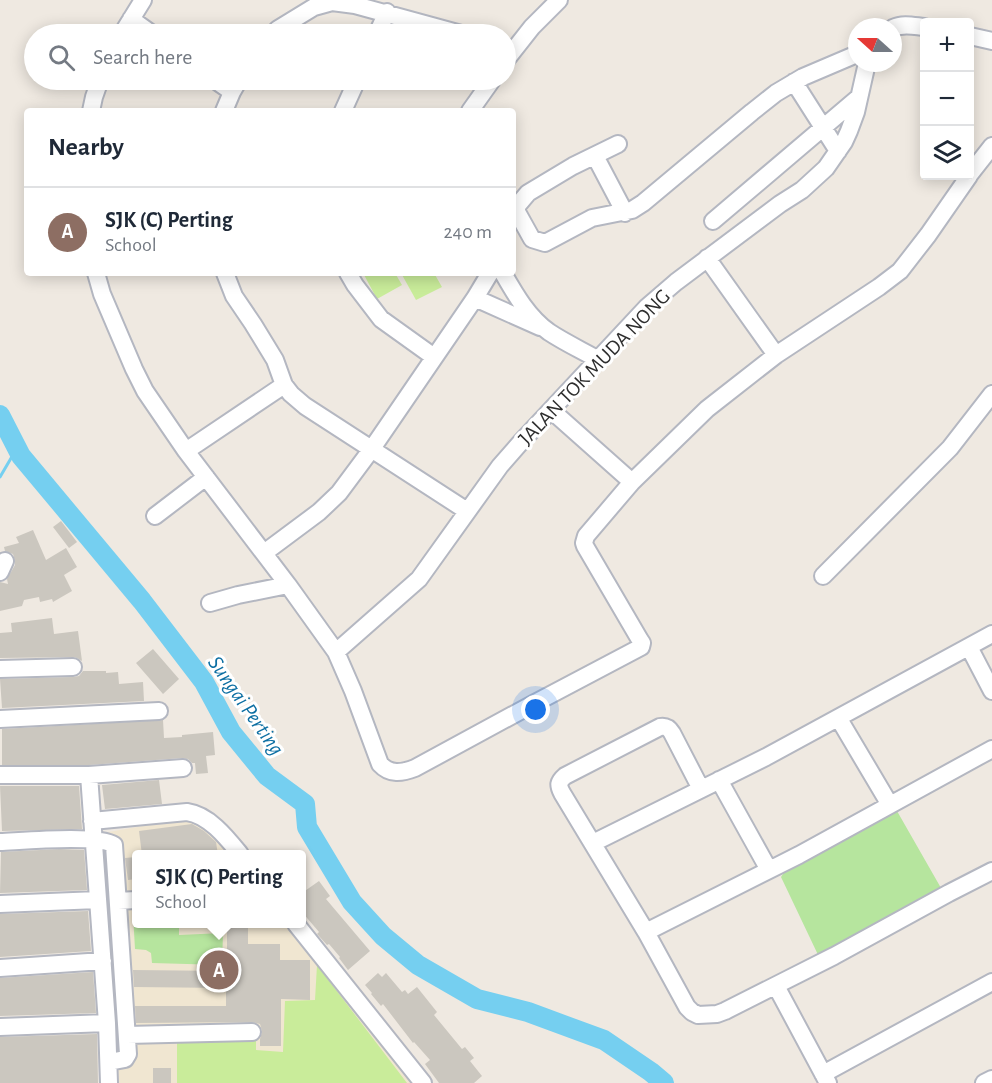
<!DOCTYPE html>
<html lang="en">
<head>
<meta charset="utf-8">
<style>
  body { margin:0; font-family:"Alegreya Sans",sans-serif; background:#f6f6f7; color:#1f2937 }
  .controls { position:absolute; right:18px; top:18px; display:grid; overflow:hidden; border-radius:6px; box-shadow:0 3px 15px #0003 }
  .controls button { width:54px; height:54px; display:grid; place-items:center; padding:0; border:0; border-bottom:2px solid #e0e1e3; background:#fff; color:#1f2937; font:30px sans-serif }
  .compass { position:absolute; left:848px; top:18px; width:54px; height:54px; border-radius:50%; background:#fff; box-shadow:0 3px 15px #0003; rotate:291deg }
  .you { position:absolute; left:536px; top:710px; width:21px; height:21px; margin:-15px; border:4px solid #fff; border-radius:50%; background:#1a73e8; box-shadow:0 0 0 9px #1a73e833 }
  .badge { display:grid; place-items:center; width:39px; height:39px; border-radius:50%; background:#4264fb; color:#fff; font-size:20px; font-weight:700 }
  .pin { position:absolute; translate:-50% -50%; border:3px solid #fff; box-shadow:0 2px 6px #0006 }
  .popup { position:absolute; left:132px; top:850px; width:174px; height:78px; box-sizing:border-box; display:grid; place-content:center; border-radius:6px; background:#fff; filter:drop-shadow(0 2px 4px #0005); font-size:20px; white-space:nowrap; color:#747a83 }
  .popup b { font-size:22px; color:#1f2937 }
  .popup::after { content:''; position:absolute; left:50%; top:100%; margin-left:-12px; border:12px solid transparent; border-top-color:#fff }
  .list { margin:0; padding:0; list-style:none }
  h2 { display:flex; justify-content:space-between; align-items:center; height:78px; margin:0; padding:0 24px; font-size:26px }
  h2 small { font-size:20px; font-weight:400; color:#747a83 }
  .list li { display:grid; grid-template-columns:39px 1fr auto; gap:18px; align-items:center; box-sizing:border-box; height:90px; padding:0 24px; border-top:2px solid #e0e1e3 }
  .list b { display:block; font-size:22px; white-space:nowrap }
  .list p { margin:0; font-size:20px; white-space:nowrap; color:#747a83 }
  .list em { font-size:20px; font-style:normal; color:#747a83 }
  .icon { flex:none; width:33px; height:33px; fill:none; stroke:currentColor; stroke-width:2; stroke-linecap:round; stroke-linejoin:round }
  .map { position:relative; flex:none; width:992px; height:1083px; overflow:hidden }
  .search { position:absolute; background:#fff; box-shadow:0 3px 15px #0003; left:24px; top:24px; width:492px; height:66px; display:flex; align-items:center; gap:15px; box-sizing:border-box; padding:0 21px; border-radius:33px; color:#747a83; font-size:22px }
  .panel { position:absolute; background:#fff; box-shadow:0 3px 15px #0003; left:24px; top:108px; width:492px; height:168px; border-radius:6px }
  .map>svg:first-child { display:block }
  .education { fill:#f0e6d1 }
  .green { fill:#b6e59e }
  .pitch { fill:#c9ec9a }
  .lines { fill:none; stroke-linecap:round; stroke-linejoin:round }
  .stream { stroke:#75cff0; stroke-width:3 }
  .river { stroke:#75cff0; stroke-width:20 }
  .building { fill:#cbc7bf }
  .minor-casing { stroke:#b4b7c1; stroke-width:20 }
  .minor { stroke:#fff; stroke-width:16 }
  .labels { text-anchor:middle; stroke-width:6; stroke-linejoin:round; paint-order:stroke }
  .street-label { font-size:21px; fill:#2e2e2e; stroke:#fff }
  .water-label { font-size:22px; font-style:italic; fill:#0d6fa3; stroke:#fff }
</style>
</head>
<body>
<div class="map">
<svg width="992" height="1083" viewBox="0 0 992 1083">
  <rect width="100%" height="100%" fill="#efe9e1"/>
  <!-- education -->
  <path class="education" d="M194 817 236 854H136V924H290L413 1083H119L103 833Z"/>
  <!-- green -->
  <path class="green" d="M897 811 941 888 820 959 781 877 785 871Z
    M133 914H136V924H179V935L223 933 222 965 152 963 151 953 146 950 135 949Z"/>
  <!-- pitch -->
  <path class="pitch" d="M363 273H395L402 285 377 299Z
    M401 273H434L442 287 416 300Z
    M317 965 407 1083H177V1042L256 1034V1050L283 1052 285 1001 315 1000Z"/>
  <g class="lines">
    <!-- stream -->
    <path class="stream" d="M0 477 17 448"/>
    <!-- river -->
    <path class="river" d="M0 415 21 456 142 601 204 682 231 732 267 776 305 804 307 827 352 902 383 936 418 965 477 999 528 1012 604 1040 651 1072 664 1083"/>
  </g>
  <!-- building -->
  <path class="building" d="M61 521 77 542 69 548 53 527Z
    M33 530 46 560 66 548 77 567 64 575 72 591 53 602 52 599 40 602 39 597 24 600 22 606 0 611V582L8 584 7 579 15 565V561L13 554 5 551 4 547 19 543 16 537Z
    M52 618 54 634 78 631 82 661 77 658 73 657 0 658V633L12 632 11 623Z
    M153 649 179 679 163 694 136 663Z
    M83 671H106V673L118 672 119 684 143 682 144 701 2 708 0 679 73 677 79 676Z
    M163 720 164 738 182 737V735L213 732 215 755 206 756 208 773 196 774 195 763H192L188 759 182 758 89 765H2V729Z
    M159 780 162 804 105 809 102 785Z
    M0 786H79L82 829 2 831Z
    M192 824 204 831 216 842 218 855H142L139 831Z
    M60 849 84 850 87 890 0 893 1 852Z
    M136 857V879L128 880 125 858Z
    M319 881 330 896 326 899 370 951 348 970 339 958 340 957 329 944 327 945 318 935 317 934 319 932 302 912V893Z
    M88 911 91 951 0 957V914Z
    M227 924H248V944H280V960H310V1000L281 999V1046H260V1039L262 1032 261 1027 260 1024 252 1022 136 1023 135 1006H226V988L134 987 133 970 227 971Z
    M93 972 96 1013 0 1016V978Z
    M378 973 382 977 386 973 402 992 405 990 408 994 417 987 437 1012 434 1015 462 1049 465 1047 474 1058 470 1061 482 1076 474 1083H439L425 1064 430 1060 414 1042 413 1043 383 1004 381 1006 371 994 372 993 365 985Z
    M97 1034 98 1083H0V1037Z
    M153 1068H171V1083H153Z"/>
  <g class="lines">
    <!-- minor casing -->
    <g class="minor-casing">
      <path id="minor" d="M131 19 152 34
        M893 28C903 23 914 26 924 27
        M122 34 143 0
        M273 34 278 29 314 7 332 2 355 5 461 34
        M377 34 387 12
        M970 36 992 41
        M506 60 532 27 559 0
        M215 80 232 92
        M794 82 838 151
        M91 111 94 97 100 80
        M224 111 232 92 239 80
        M343 111 357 80
        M470 111 492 80
        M618 144 573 166 528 193 517 206V212L532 239 545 243 592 218 632 210 643 203 752 112 776 93 803 77 857 54
        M595 156 625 213
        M970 174 992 146
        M713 221 859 97
        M707 258 776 355
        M96 273 102 294 134 369 145 391 186 451 288 585 336 652 353 691 380 764C390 775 402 773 415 768L533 704 641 647 642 643 640 640 585 546 584 543 586 536 632 482 707 409 776 355 879 287 900 271 928 235 969 176
        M225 273 234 296 253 324 275 360 284 385 291 394 305 406 467 511
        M348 273 355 285 381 319 434 357
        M503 273C515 294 528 317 549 332 564 342 581 350 597 359
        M475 298 540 327
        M551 410 632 482
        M186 451 284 385
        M155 516 206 477
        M264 553 319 512 339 493 371 450 475 298 490 273
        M0 572 5 561
        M823 576 950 448 992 394
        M210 603 238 595 288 585
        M969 647 992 691
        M336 652 419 579 500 466 521 442 647 307 676 282 780 204 802 190 826 168 844 142 849 131 856 112 867 63
        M0 669 73 667
        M0 719 159 711
        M839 719 890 805
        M0 775H89L183 768
        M89 775 107 1023 109 1083
        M719 780 769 870
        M701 789 672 733C669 728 666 726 660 727L565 776C558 782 558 785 562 793L646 932 687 1007 692 1012 698 1015 717 1014 725 1011 834 956 949 893 992 871
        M92 821 187 812C209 815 227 838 240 854
        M0 842C23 841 98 834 114 845L128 1054 125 1059 109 1062
        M593 843 766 757 992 634
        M118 901 136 900
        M0 904 98 900
        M296 924 423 1083
        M646 932 799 855 992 749
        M0 968 103 961
        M776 986 828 1083
        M0 1027 107 1023
        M127 1035 252 1032
        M823 1074 992 982
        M984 1083 992 1079"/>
    </g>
    <!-- minor -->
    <use href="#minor" class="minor"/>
  </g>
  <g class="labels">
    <!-- street labels -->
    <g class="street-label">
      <text transform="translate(594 367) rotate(-46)" y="7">JALAN TOK MUDA NONG</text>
    </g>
    <!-- water labels -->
    <g class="water-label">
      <text transform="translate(247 705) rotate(55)" y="8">Sungai Perting</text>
    </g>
  </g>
</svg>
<div class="controls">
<button>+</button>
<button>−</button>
<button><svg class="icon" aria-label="layers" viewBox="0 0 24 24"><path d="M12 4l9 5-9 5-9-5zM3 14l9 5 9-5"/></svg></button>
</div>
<svg class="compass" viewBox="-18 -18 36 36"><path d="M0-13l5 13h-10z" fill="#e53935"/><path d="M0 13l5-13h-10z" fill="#747a83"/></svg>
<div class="you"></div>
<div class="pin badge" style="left:219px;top:970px;background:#8d6e63">A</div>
<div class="popup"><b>SJK (C) Perting</b>School</div>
<div class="search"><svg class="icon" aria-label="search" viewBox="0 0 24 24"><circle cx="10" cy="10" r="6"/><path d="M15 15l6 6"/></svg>Search here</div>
<section class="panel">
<h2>Nearby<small></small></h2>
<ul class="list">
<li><span class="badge" style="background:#8d6e63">A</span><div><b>SJK (C) Perting</b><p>School</p></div><em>240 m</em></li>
</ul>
</section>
</div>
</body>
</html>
